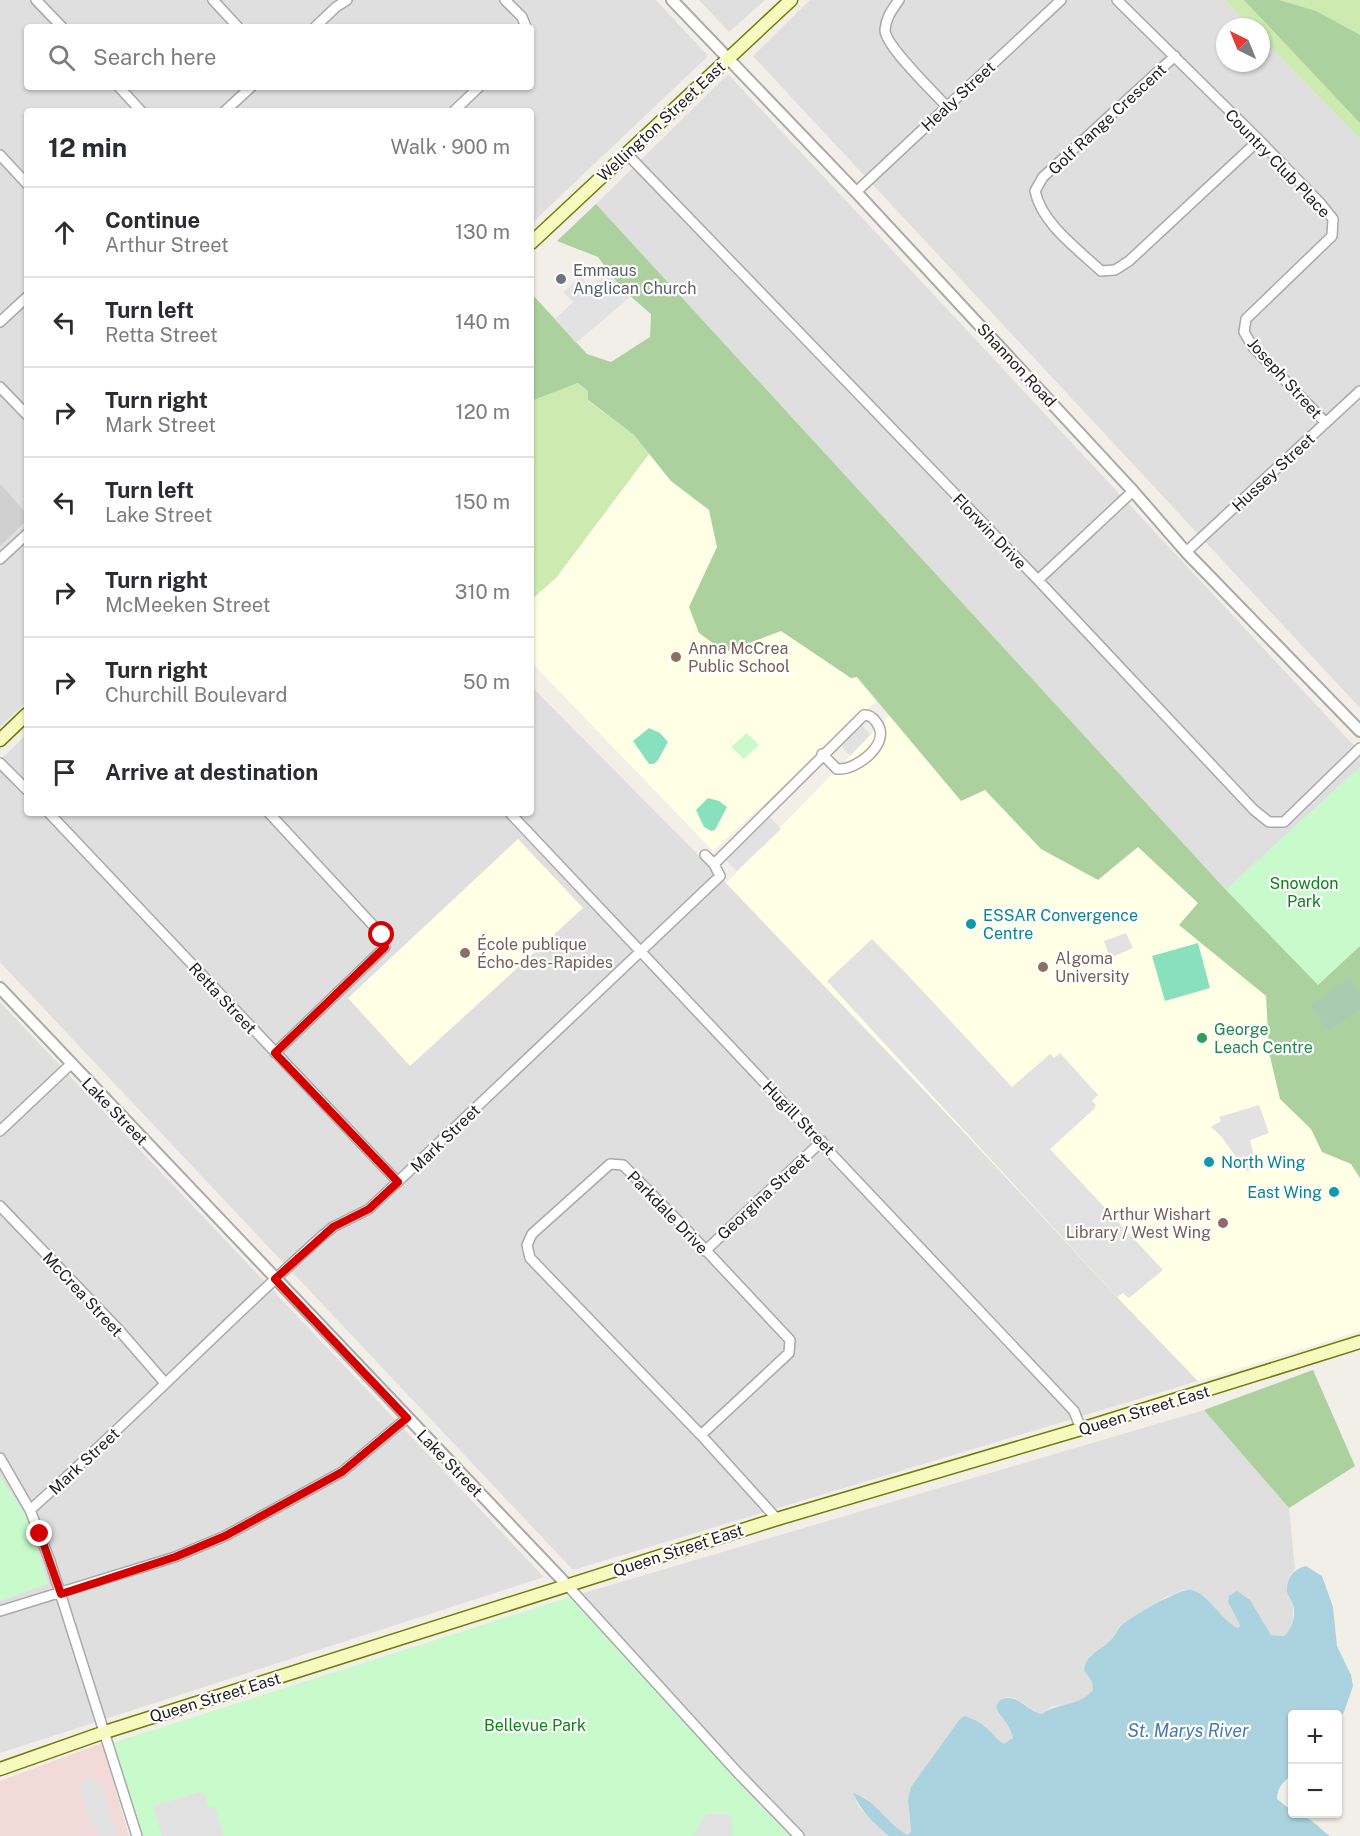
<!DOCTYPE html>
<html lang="en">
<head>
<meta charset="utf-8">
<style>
  body { margin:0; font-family:"Public Sans",sans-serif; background:#f7f7f7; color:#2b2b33 }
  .controls { position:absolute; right:18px; bottom:18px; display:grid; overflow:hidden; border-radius:6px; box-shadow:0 2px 4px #0004 }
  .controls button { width:54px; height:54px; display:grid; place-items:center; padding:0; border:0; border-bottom:2px solid #e1e1e2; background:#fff; color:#2b2b33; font:30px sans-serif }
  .compass { position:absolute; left:1216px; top:18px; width:54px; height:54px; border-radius:50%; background:#fff; box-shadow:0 2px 4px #0004; rotate:317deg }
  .stop { position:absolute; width:18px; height:18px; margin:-14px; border:4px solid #d40000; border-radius:50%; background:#fff }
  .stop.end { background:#d40000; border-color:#fff; box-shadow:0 2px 6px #0008 }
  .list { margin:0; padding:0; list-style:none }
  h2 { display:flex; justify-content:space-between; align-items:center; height:78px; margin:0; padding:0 24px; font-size:26px }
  h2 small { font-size:20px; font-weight:400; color:#7c7c81 }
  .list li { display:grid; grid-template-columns:39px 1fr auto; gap:18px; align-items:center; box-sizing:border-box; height:90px; padding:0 24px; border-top:2px solid #e1e1e2 }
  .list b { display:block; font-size:22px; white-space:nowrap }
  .list p { margin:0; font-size:20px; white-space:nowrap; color:#7c7c81 }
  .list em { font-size:20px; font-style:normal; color:#7c7c81 }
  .icon { flex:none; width:33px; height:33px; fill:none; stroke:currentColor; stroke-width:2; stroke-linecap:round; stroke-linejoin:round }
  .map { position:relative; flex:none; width:1360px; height:1836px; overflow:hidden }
  .search { position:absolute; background:#fff; box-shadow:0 2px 4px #0004; left:24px; top:24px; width:510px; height:66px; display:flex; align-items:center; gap:15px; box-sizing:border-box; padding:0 21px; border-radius:6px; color:#7c7c81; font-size:22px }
  .panel { position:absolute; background:#fff; box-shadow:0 2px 4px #0004; left:24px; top:108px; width:510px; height:708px; border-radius:6px }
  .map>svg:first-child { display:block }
  .residential { fill:#e0dfdf; fill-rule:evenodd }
  .commercial { fill:#f2dad9 }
  .education { fill:#ffffe5 }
  .religious { fill:#d0d0d0 }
  .grass { fill:#cdebb0 }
  .forest { fill:#add19e }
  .cemetery { fill:#aacbaf }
  .park { fill:#c8facc }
  .pitch { fill:#88e0be }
  .parking { fill:#e2e2e2 }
  .water { fill:#aad3df }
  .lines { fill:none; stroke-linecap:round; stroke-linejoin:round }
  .minor-casing { stroke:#a9a9a9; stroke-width:12 }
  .tertiary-casing { stroke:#a9a9a9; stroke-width:14 }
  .secondary-casing { stroke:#707d05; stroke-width:15 }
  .minor { stroke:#fff; stroke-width:9 }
  .tertiary { stroke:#fff; stroke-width:10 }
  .secondary { stroke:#f7fabf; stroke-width:12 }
  .route { stroke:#d40000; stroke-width:8 }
  .worship-dot { fill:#6b7280; stroke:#fff; stroke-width:2 }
  .education-dot { fill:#8d6e63; stroke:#fff; stroke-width:2 }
  .culture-dot { fill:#0f9aa8; stroke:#fff; stroke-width:2 }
  .leisure-dot { fill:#2e9e5b; stroke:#fff; stroke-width:2 }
  .labels { text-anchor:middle; stroke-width:4.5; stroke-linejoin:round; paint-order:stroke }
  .street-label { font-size:16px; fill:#222; stroke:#fff }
  .worship-label { font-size:16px; fill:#5b616d; stroke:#fff; text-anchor:start }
  .education-label { font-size:16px; fill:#785e54; stroke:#fff; text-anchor:start }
  .park-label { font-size:16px; fill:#0c8416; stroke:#fff }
  .culture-label { font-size:16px; fill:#0d838f; stroke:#fff; text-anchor:start }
  .leisure-label { font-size:16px; fill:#27864d; stroke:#fff; text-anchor:start }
  .water-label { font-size:18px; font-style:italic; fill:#4a7aab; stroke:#fff }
</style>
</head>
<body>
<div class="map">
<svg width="1360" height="1836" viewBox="0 0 1360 1836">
  <rect width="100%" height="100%" fill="#f2efe9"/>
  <!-- residential -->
  <path class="residential" d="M0 0H656L708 56 531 224V111H27V701L0 727ZM27 27H531V87H27Z
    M699 0H765L729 32Z
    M810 0H1225L1251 27H1225V63H1261V37L1360 139V708L753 56Z
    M728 74 1360 752V767L1226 890 596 204Z
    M531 686 726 883 964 1132 1117 1297 1198 1381 573 1570 0 962V760L27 734V813H531Z
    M0 1002 544 1577 0 1753V1601L47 1583 26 1515 0 1477Z
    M1204 1410 1289 1508 1295 1569 1291 1574 1288 1596 1293 1603V1623L1290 1631 1284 1636 1271 1635 1250 1600 1228 1602 1239 1623 1240 1626 1238 1628 1228 1623 1209 1602 1192 1590H1184L1166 1597 1119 1627 1113 1639 1090 1656 1084 1670 1092 1682 1093 1690 1085 1698 1069 1705 1052 1706 1042 1714 1037 1713 1015 1698 1007 1697 1000 1700 996 1707 999 1714 1011 1726 1013 1739 1004 1745 996 1740 985 1726 908 1800 911 1831 908 1835 898 1830 865 1797 854 1794 858 1806 878 1827 889 1836H804L570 1597Z"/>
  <!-- commercial -->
  <path class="commercial" d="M102 1743 129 1836H0V1781Z"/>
  <!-- education -->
  <path class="education" d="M649 454 671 481 709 510 717 547 689 607 726 652 781 630 851 678 856 677 876 701 713 851 531 662V600L556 578Z
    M969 634 1360 1051V1331L1198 1381 1117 1297 964 1132 726 883Z
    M518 839 583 908 410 1066 348 998Z"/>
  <!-- religious -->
  <path class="religious" d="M0 484 27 514V520L0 546Z"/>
  <!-- grass -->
  <path class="grass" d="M1225 0H1360V139L1261 37V27H1251Z
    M578 383 588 391V401L634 435 649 454 556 578 531 600V401Z"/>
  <!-- forest -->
  <path class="forest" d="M1244 0H1279L1316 11 1360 35V123Z
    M596 204 1226 890 1333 929 1360 925V1178L1351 1164 1322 1152 1311 1129 1280 1099 1269 1052 1266 996 1179 925 1198 903 1138 847 1098 880 1041 849 985 790 961 801 857 677 851 678 781 631 725 652 699 633 689 607 717 547 709 510 671 481 634 435 588 400V391L578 383 531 401V293L587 354 611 362 650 337 651 314 622 289 598 257 557 241Z
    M1313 1370 1355 1466 1289 1508 1204 1410Z"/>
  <!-- cemetery -->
  <path class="cemetery" d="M1349 978 1360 994V1010L1328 1031 1310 1005Z"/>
  <!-- park -->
  <path class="park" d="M747 733 759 745 744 759 731 747Z
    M1360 767V946L1318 985 1226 890Z
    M0 1477 26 1515 48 1584 0 1601Z
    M570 1597 804 1836H137L109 1744Z"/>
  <!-- pitch -->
  <path class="pitch" d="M649 728 660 733 668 742 658 760 654 764H649L633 741Z
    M708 798 719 801 727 807 715 830 711 831 704 827 696 810Z
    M1198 943 1210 988 1165 1001 1152 956Z"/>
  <!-- parking -->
  <path class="parking" d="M609 273 630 297 576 343 555 319 573 302 563 292 581 277 590 287Z
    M860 722 870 735 850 756 838 742Z
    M768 815 781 829 737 871 724 858Z
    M1126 933 1133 948 1110 958 1104 941Z
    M872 939 904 971 1012 1087 1050 1054 1054 1058 1060 1053 1098 1095 1092 1101 1096 1105 1094 1109 1050 1149 1163 1270 1129 1298 1123 1293 1117 1297 827 981Z
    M1259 1105 1269 1133 1250 1140 1257 1167 1246 1171 1221 1136 1211 1127 1221 1121 1219 1117Z
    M90 1776 93 1783 100 1781 117 1836H99L96 1826 92 1827 79 1789 83 1786 81 1779Z
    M203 1791 209 1808 215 1807 224 1836H162L153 1806Z
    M706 1814H728L732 1819V1836H693Z"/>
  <!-- water -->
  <path class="water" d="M1306 1566 1322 1576 1333 1607 1337 1646 1351 1675 1353 1686 1344 1712 1338 1723V1714H1292V1774C1284 1782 1277 1787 1277 1799L1292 1811V1814C1311 1815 1317 1827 1330 1836H889C874 1824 861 1811 853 1793 877 1800 887 1825 908 1835L911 1831 908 1800 911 1787 960 1719 965 1716C972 1719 979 1721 984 1726 992 1732 996 1740 1004 1744L1013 1738C1009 1720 1000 1719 996 1707L1000 1700C1018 1692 1025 1711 1042 1714 1060 1701 1075 1709 1093 1690L1092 1682 1084 1670C1086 1654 1101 1650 1111 1640 1116 1635 1117 1629 1122 1625 1131 1617 1181 1587 1192 1590 1210 1595 1220 1620 1238 1628L1240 1626 1239 1623 1228 1602 1229 1596 1237 1591 1250 1600 1271 1635 1284 1636C1293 1628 1296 1616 1293 1604 1291 1599 1287 1596 1287 1590 1287 1577 1294 1569 1306 1566Z"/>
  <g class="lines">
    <!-- minor casing -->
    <g class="minor-casing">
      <path id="minor" d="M36 0 62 27
        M213 0 238 27
        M505 0 522 17 526 27
        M899 0C892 10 886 17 885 30 885 46 935 93 947 107
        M1117 0 1259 140 1321 204 1333 219 1332 236 1246 319 1244 332 1253 347 1326 423
        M315 27 336 7 347 0
        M1175 56 1043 177 1035 191C1042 224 1078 249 1101 271L1115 270 1129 261 1259 140
        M119 87 141 111
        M225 111 251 87
        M454 111 479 87
        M627 154 1038 580 1254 810 1269 822H1284L1360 748
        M0 155 27 184
        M856 192 1061 0
        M0 322 27 297
        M0 387 27 415
        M1186 552 1360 391
        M0 559 27 534
        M1038 580 1133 491
        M0 763 27 790
        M49 813 398 1182
        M269 813 382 935 385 947 275 1053
        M510 813C697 1013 887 1211 1074 1411L1081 1429
        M714 864 864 715C869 715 873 717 876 722 893 742 857 771 837 769L822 754
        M0 1131 71 1064
        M0 1206 119 1330 165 1383
        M705 1251 822 1141
        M701 1435 789 1353 790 1340 685 1228 623 1165 610 1164 532 1234 527 1245 530 1258 701 1435 777 1519
        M0 1458 30 1510 50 1561 137 1836
        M30 1510C130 1421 223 1325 322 1236L333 1227 369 1209 720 876 714 864 705 855
        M567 1585 738 1773 799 1836
        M0 1611 175 1557 225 1536 342 1472 407 1418"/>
    </g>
    <!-- tertiary casing -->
    <g class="tertiary-casing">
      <path id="tertiary" d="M672 0 856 192 1133 491 1186 552 1360 731
        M0 988 567 1585"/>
    </g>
    <!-- secondary casing -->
    <g class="secondary-casing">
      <path id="secondary" d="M531 243 791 0
        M0 740 27 714
        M0 1769 105 1732 777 1519 1081 1429 1360 1342"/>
    </g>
    <!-- minor -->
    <use href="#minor" class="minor"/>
    <!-- tertiary -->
    <use href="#tertiary" class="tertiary"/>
    <!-- secondary -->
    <use href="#secondary" class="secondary"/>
  </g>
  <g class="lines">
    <!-- route -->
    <path class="route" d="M40 1534 61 1594 175 1557 225 1536 342 1472 407 1418 275 1279 333 1227 369 1209 398 1182 275 1053 385 947 382 935"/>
  </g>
  <!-- markers -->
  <circle class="worship-dot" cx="561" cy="279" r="6"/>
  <g class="education-dot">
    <circle cx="676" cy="657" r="6"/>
    <circle cx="465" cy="953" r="6"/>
    <circle cx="1043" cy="967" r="6"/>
    <circle cx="1223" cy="1223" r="6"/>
  </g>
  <g class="culture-dot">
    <circle cx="971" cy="924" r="6"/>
    <circle cx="1209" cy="1162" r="6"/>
    <circle cx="1334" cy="1192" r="6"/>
  </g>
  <circle class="leisure-dot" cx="1202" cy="1038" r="6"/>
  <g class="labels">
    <!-- street labels -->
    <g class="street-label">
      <text transform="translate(958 96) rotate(-43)" y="6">Healy Street</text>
      <text transform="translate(1107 119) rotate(-43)" y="6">Golf Range Crescent</text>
      <text transform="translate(661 121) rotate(-43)" y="6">Wellington Street East</text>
      <text transform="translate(1278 163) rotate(46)" y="6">Country Club Place</text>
      <text transform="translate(1017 365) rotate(47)" y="6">Shannon Road</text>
      <text transform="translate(1285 378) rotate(48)" y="6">Joseph Street</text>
      <text transform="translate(1273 472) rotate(-43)" y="6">Hussey Street</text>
      <text transform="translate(990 531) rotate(46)" y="6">Florwin Drive</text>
      <text transform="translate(223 998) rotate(47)" y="6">Retta Street</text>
      <text transform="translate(115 1111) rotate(46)" y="6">Lake Street</text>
      <text transform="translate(799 1118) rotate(46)" y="6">Hugill Street</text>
      <text transform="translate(445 1138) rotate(-44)" y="6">Mark Street</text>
      <text transform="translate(763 1196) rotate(-43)" y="6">Georgina Street</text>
      <text transform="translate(668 1212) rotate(46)" y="6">Parkdale Drive</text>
      <text transform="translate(83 1294) rotate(47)" y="6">McCrea Street</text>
      <text transform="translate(1144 1410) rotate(-17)" y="6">Queen Street East</text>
      <text transform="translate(84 1461) rotate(-43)" y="6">Mark Street</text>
      <text transform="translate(450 1463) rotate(46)" y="6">Lake Street</text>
      <text transform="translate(678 1550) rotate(-18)" y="6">Queen Street East</text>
      <text transform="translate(215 1697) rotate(-17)" y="6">Queen Street East</text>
    </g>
    <!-- worship labels -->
    <g class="worship-label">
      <text x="573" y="276">Emmaus<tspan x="573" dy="18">Anglican Church</tspan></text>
    </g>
    <!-- education labels -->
    <g class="education-label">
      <text x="688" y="654">Anna McCrea<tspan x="688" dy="18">Public School</tspan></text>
      <text x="477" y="950">École publique<tspan x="477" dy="18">Écho-des-Rapides</tspan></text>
      <text x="1055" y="964">Algoma<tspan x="1055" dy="18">University</tspan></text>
      <text x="1211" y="1220" text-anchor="end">Arthur Wishart<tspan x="1211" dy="18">Library / West Wing</tspan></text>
    </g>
    <!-- park labels -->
    <g class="park-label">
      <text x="1304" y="889">Snowdon<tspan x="1304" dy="18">Park</tspan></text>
      <text x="535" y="1731">Bellevue Park</text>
    </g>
    <!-- culture labels -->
    <g class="culture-label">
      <text x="983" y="921">ESSAR Convergence<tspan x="983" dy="18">Centre</tspan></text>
      <text x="1221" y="1168">North Wing</text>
      <text x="1322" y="1198" text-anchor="end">East Wing</text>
    </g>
    <!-- leisure labels -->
    <g class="leisure-label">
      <text x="1214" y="1035">George<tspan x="1214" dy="18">Leach Centre</tspan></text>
    </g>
    <!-- water labels -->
    <g class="water-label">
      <text x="1188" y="1737">St. Marys River</text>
    </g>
  </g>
</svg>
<div class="controls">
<button>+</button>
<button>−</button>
</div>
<svg class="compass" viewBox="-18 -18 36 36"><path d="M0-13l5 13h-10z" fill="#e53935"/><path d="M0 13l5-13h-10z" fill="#7c7c81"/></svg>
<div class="stop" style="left:382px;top:935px"></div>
<div class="stop end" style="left:40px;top:1534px"></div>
<div class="search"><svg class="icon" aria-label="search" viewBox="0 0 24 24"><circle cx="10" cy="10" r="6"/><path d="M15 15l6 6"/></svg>Search here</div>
<section class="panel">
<h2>12 min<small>Walk · 900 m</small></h2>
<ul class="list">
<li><svg class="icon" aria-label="ahead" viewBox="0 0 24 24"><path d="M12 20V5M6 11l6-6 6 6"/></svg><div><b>Continue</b><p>Arthur Street</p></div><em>130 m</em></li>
<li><svg class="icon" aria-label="left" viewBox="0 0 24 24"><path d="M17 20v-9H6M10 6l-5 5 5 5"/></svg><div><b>Turn left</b><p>Retta Street</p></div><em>140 m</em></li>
<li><svg class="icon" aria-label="right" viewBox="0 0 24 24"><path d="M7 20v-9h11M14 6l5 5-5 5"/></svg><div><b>Turn right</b><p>Mark Street</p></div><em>120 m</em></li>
<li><svg class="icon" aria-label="left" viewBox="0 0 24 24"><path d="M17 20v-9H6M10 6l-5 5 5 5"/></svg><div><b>Turn left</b><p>Lake Street</p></div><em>150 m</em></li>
<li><svg class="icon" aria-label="right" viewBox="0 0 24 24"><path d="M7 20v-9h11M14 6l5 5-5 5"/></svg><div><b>Turn right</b><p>McMeeken Street</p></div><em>310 m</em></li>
<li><svg class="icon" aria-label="right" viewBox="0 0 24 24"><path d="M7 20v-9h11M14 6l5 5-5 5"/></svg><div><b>Turn right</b><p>Churchill Boulevard</p></div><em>50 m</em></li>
<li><svg class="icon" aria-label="arrive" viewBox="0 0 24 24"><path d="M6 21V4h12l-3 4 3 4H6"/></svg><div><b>Arrive at destination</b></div></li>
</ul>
</section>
</div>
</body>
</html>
